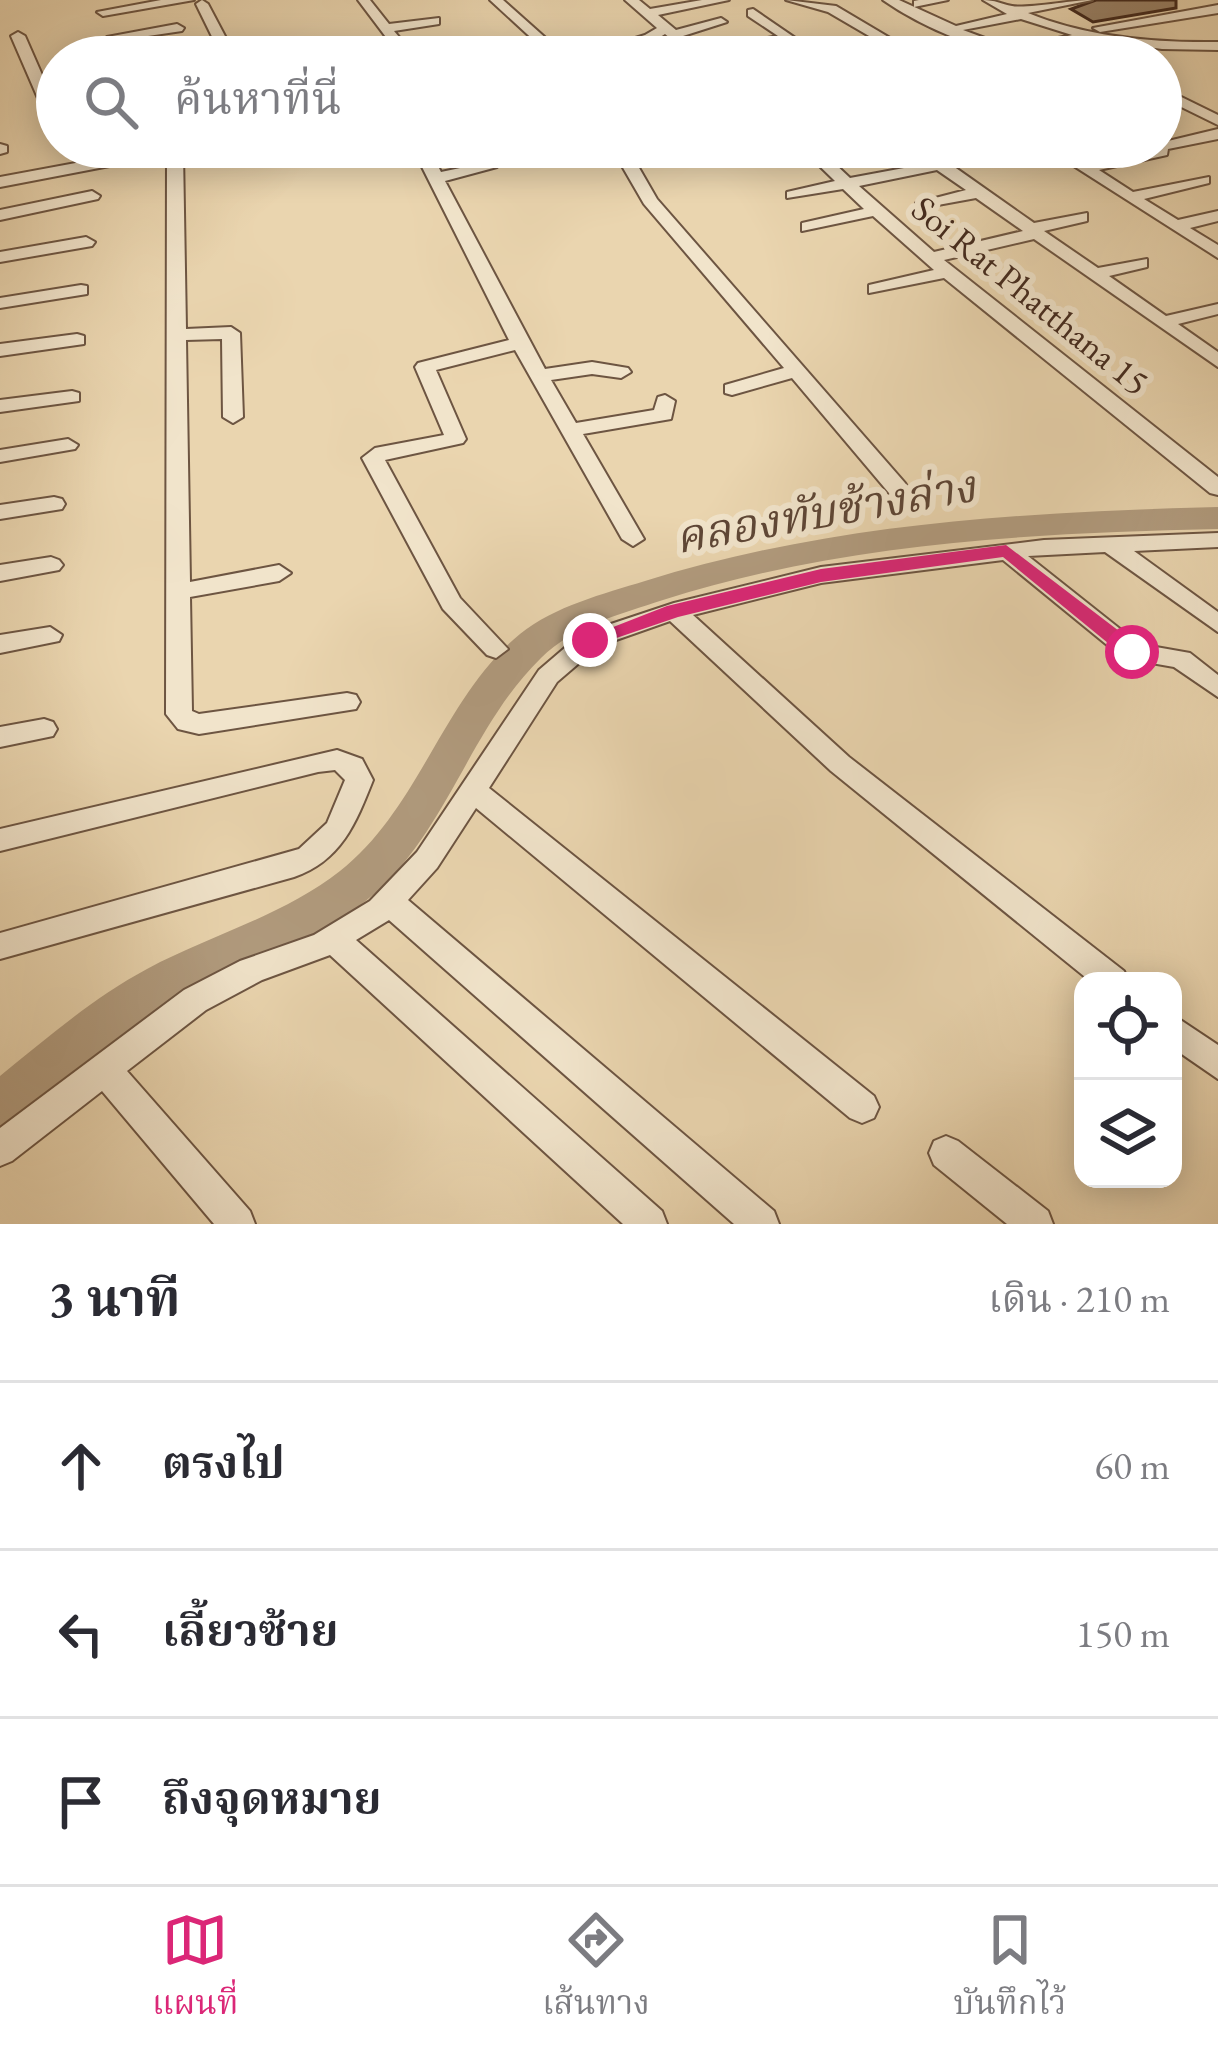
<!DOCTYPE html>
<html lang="th">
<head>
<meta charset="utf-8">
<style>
  body { margin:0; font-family:"EB Garamond","Noto Serif Thai",serif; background:#f2f2f3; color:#2b2b33 }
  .controls { position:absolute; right:36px; bottom:36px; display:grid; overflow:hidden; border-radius:24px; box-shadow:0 6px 30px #0003 }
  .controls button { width:108px; height:108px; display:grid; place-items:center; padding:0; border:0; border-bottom:3px solid #e1e1e2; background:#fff; color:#2b2b33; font:60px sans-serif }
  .stop { position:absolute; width:36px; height:36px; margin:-27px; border:9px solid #db2777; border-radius:50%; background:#fff }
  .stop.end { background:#db2777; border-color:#fff; box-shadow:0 3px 12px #0008 }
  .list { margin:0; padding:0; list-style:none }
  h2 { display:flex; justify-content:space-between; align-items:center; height:156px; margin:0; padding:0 48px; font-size:51px }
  h2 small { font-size:39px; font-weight:400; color:#7c7c81 }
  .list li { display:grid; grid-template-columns:78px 1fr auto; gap:36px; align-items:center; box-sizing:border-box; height:168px; padding:0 48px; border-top:3px solid #e1e1e2 }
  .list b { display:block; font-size:45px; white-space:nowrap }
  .list em { font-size:39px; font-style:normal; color:#7c7c81 }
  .icon { flex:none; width:66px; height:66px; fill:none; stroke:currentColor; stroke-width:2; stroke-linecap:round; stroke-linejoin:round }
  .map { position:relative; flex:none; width:1218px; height:1224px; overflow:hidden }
  .search { position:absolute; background:#fff; box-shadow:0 6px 30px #0003; left:36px; right:36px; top:36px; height:132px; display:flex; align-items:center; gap:30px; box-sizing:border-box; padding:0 42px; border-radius:66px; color:#7c7c81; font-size:45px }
  .sheet { height:660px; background:#fff }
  nav { display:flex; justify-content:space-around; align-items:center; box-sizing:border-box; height:168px; border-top:3px solid #e1e1e2; background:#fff; font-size:33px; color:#7c7c81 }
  nav a { display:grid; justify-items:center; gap:6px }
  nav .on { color:#db2777 }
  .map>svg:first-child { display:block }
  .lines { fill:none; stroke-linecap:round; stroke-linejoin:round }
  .river { fill:#b19b7e; fill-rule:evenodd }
  .building { fill:#9a8369; stroke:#432a1e; stroke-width:3 }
  .minor-casing { stroke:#6d5542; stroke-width:4 }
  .minor { fill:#f1e4cb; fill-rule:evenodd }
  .route { fill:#db2777 }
  .labels { text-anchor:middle; stroke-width:12; stroke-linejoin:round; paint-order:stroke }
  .far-street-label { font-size:36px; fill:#432a1e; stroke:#f1e4cb }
  .water-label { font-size:45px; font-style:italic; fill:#5e4636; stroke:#f1e4cb }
</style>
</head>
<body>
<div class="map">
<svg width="1218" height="1224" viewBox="0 0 1218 1224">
  <rect width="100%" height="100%" fill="#ead5af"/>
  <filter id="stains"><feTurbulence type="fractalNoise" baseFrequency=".00167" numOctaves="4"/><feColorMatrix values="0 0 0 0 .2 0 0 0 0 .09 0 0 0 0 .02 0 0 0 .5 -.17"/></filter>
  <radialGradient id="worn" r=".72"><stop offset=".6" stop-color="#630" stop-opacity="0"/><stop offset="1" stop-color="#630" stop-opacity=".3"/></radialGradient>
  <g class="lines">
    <!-- river -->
    <path class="river" d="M1218 507V529C1031 533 842 543 663 600 621 614 573 626 541 658 471 726 448 829 374 894 317 944 240 963 175 1001 118 1034 69 1081 18 1123L0 1130V1076C47 1038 93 998 147 969 210 935 283 916 340 871 420 808 443 697 520 634 555 606 603 594 645 581 831 523 1024 512 1218 507Z"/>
  </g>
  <!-- building -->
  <path class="building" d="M1096 0H1176V8L1093 22 1071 9Z"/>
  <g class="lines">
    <!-- minor casing -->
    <g class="minor-casing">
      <path id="minor" d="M161 0H194L103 16 97 12Z
        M202 0 208 4 236 57H222L196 4Z
        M358 0H370L389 24 439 18V24L394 31 410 50 463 43 470 47 463 51 401 57Z
        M490 0H503L567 57H552Z
        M625 0H639L650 9 702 0H729L658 15 676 30 721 18 727 22 683 36 708 57H693L665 34C640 50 603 57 574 57L645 35 657 28Z
        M786 0 836 6 922 57H905L828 12Z
        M883 0H899L956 26 1007 14 983 0C995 0 1001 4 1012 6 1026 9 1072 0 1092 0L1028 13C1087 37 1154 43 1218 42V50L1162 49 1091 39 1023 51 1035 57C989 57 920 26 883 0ZM1021 19 1072 35 1012 48 963 30Z
        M919 0H948L914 7V1Z
        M1218 5V13L1100 32 1093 28Z
        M753 9 823 57H807L787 43 720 53V47L778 36 748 16V10Z
        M177 24 184 28 182 31 114 41 107 37Z
        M18 32 25 36 57 109V130L50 126 11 36Z
        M188 51 193 57H166L168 54Z
        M1161 87 1218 115V125L1161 97Z
        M1218 129V139L1168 149 1167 155 1099 170 1133 192 1209 177V183L1144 199 1178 220 1218 211V221L1190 228 1218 245V258L1044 147H1063L1087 163 1163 148 1164 142Z
        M0 144 7 146V152L0 154Z
        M162 147H194L183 152 186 329 231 327 240 333 243 417 233 423 223 417 222 339 186 340 190 582 279 565 291 573 279 581 190 597 192 711 199 714 347 693 356 695 360 702 356 709 199 734 178 729 166 714 167 155 0 187V177Z
        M412 147H428L441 172 489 162 497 167 445 181 545 369 592 362 628 368 631 372 621 378 592 374 551 380 576 423 654 410 658 397 665 395 675 401 671 419 583 434 644 539 633 546 622 539 515 350 436 370 466 439 463 443 385 460 460 598 508 649 496 658 487 655 443 609 362 458 375 448 444 435 415 367 418 363 509 340Z
        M611 147H627L657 199 905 483 908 488 905 493H889L792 378 732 395 725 393V385L784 368 644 204Z
        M800 147H817L850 178 985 153V159L953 166 1034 223 1087 213V221L1044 231 1098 268 1147 259V267L1109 276 1166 316 1218 304V314L1178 324 1218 352V367L1034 239 944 260 1218 477V495L1210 493 944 278 869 293V285L934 270 873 216 802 231V223L864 209 843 189 787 198V192L835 181ZM937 170 966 190 916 203V209L976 198 1023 231 934 252 859 186Z
        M92 191 100 196 98 199 0 220V210Z
        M86 237 95 242 92 246 0 262V252Z
        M81 285 87 286V294L0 308V298Z
        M77 334 84 336V344L0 356V344Z
        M72 391 79 393V401L0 412V400Z
        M68 439 78 445 75 449 0 462V450Z
        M54 497 62 499 65 504 62 509 0 519V505Z
        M1218 533V547L1134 551 1218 612V632L1105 552 1028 556 1139 644 1190 653 1218 675V697L1174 667 1123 658 1003 560 821 583 693 615 849 757 1124 971 1128 981H1090L831 771 670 621 599 646 557 682 489 788 874 1096 879 1107 874 1118 862 1123 850 1118 476 808 437 868 408 900 774 1211 779 1224H734L389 920 356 940 662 1211 667 1224H623L330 955 262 980 206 1010 127 1071 250 1211 255 1224H214L102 1091 12 1161 0 1166V1128L184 990 240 961 314 935 370 901 417 852 539 670 581 634 674 603 821 567 1044 540Z
        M51 557 59 560 63 565 59 570 0 581V565Z
        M50 627 62 635 59 641 0 653V635Z
        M44 719 53 722 57 729 53 736 0 747V727Z
        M337 750 362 759 373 780C356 823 341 861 294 877L0 959V933L299 849 327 823 345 780 335 770 318 772 0 851V829Z
        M1173 1015 1218 1045V1079L1173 1048Z
        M946 1136 958 1141 1048 1211 1053 1224H1007L934 1165 929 1153 934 1141Z"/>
    </g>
    <!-- minor -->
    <use href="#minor" class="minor"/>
  </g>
  <!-- route -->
  <path class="route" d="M1006 545 1140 647V657H1125L1003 557 821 582 678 617 590 647 580 640 667 606 821 569Z"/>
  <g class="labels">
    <!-- far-street labels -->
    <g class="far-street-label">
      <text transform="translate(1031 295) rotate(39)" y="13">Soi Rat Phatthana 15</text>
    </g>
    <!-- water labels -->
    <g class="water-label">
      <text transform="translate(825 511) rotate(-10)" y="16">คลองทับช้างล่าง</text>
    </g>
  </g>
  <rect width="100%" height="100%" filter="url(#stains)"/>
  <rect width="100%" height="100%" fill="url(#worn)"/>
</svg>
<div class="controls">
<button><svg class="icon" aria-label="locate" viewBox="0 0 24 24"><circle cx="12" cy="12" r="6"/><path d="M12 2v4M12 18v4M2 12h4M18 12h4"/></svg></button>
<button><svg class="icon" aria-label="layers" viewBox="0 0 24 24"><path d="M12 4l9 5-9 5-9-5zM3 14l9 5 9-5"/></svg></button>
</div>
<div class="stop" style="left:1132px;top:652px"></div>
<div class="stop end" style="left:590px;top:640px"></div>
<div class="search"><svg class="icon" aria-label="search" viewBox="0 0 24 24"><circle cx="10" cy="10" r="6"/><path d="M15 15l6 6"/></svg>ค้นหาที่นี่</div>
</div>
<section class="sheet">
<h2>3 นาที<small>เดิน · 210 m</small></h2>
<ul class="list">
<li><svg class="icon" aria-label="ahead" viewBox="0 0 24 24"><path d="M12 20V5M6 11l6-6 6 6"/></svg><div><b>ตรงไป</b></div><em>60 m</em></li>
<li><svg class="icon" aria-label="left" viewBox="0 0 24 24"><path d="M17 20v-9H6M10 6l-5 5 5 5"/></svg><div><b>เลี้ยวซ้าย</b></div><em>150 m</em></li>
<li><svg class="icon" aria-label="arrive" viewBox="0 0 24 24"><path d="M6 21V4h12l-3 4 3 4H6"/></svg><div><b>ถึงจุดหมาย</b></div></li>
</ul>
</section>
<nav>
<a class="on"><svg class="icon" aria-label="map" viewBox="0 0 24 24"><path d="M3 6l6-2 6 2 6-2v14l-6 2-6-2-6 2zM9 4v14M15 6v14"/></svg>แผนที่</a>
<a><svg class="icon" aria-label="directions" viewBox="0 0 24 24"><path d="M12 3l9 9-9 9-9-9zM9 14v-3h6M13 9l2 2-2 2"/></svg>เส้นทาง</a>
<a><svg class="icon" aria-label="saved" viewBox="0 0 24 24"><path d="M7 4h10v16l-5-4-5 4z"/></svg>บันทึกไว้</a>
</nav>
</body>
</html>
